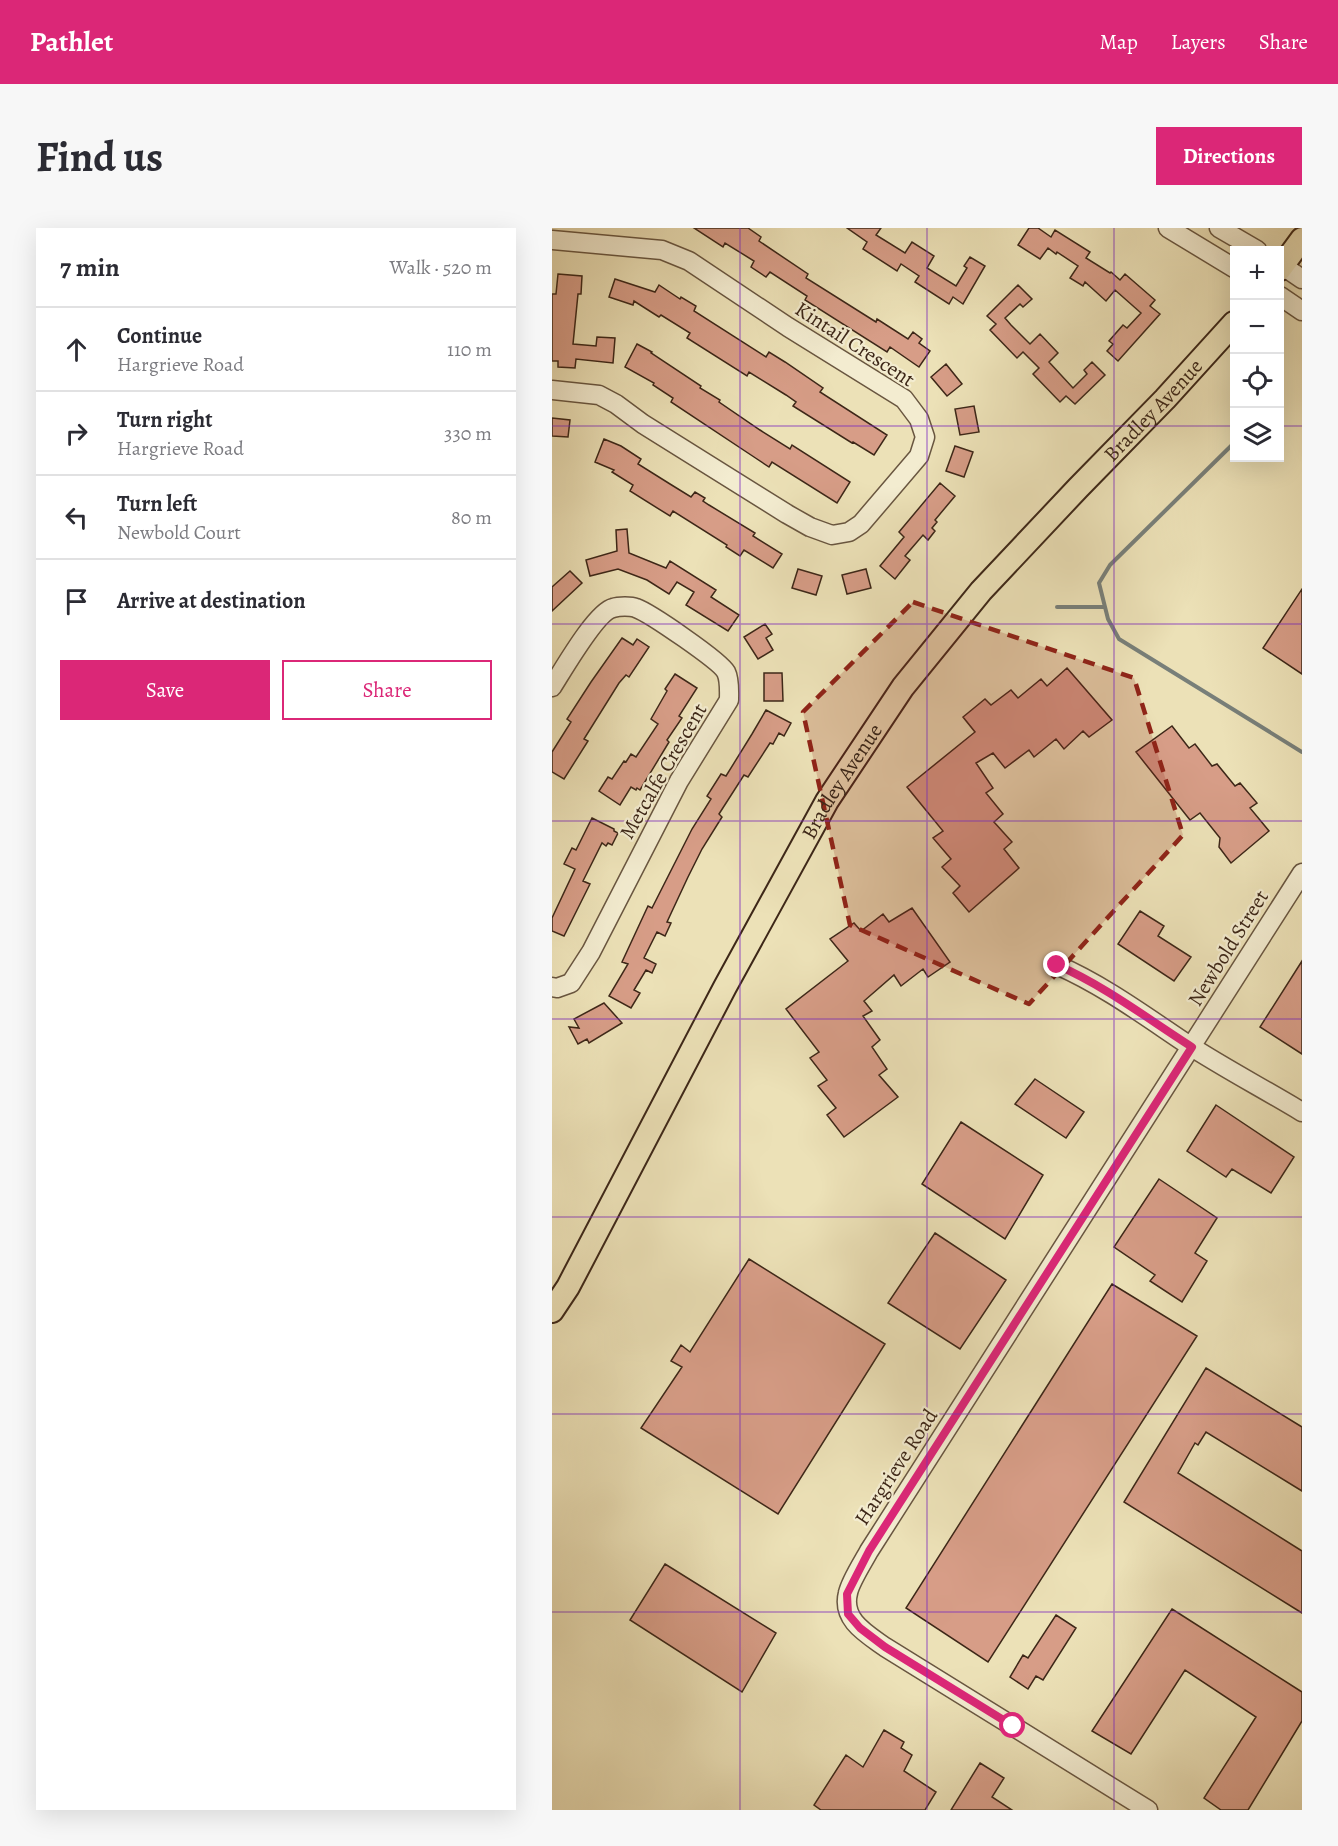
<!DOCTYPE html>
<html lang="en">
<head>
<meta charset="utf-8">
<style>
  body { margin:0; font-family:Alegreya,serif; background:#f7f7f7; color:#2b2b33 }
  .controls { position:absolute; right:18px; top:18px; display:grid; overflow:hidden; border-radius:0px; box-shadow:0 6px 24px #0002 }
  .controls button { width:54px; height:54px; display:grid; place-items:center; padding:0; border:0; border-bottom:2px solid #e1e1e2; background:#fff; color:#2b2b33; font:30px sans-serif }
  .stop { position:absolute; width:18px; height:18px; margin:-14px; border:4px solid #db2777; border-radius:50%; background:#fff }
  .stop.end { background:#db2777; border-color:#fff; box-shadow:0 2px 6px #0008 }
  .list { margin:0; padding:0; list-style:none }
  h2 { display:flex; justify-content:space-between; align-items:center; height:78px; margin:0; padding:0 24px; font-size:26px }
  h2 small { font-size:20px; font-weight:400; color:#7c7c81 }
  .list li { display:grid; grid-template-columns:39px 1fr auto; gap:18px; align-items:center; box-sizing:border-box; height:84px; padding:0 24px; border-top:2px solid #e1e1e2 }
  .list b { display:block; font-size:22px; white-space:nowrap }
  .list p { margin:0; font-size:20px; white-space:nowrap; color:#7c7c81 }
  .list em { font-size:20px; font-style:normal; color:#7c7c81 }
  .actions { display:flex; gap:12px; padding:18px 24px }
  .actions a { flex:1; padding:14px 0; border:2px solid #db2777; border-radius:0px; text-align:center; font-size:21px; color:#db2777 }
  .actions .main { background:#db2777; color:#fff }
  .icon { flex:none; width:33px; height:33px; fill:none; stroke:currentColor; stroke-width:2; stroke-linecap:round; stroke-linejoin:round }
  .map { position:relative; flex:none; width:750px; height:1582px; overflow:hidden; border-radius:0px }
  header { display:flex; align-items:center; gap:36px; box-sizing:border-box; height:84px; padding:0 30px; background:#db2777; color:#fff }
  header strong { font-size:28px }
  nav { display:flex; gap:33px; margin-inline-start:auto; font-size:21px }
  .intro { display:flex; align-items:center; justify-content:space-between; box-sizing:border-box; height:144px; padding:0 36px }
  h1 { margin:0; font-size:42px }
  .button { padding:15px 27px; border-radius:0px; background:#db2777; color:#fff; font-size:21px; font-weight:700 }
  main { display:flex; gap:36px; padding:0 36px }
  aside { flex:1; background:#fff; border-radius:0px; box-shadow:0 6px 24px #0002 }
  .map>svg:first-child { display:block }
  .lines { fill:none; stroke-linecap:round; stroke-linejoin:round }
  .stream { stroke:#787f79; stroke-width:4 }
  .building { fill:#d79d87; stroke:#3d2718; stroke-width:1.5 }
  .minor-casing { stroke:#695640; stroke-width:21 }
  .major-casing { stroke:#3d2718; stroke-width:26 }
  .minor { stroke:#f3ecd0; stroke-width:18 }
  .major { stroke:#ece1b7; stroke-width:22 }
  .route { stroke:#db2777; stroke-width:8 }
  .marked { fill:#8f2418; fill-opacity:0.2; stroke:#8f2418; stroke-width:4.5; stroke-dasharray:12 8; stroke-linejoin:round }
  .grid { fill:none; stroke:#7b2cbf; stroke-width:1.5; stroke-opacity:0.55 }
  .labels { text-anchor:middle; stroke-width:4.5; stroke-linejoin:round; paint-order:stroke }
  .street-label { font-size:21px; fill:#3d2718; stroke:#f3ecd0 }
</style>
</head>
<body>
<header>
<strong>Pathlet</strong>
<nav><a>Map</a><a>Layers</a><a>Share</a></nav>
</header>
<div class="intro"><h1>Find us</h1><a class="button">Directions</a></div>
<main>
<aside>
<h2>7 min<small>Walk · 520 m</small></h2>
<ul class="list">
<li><svg class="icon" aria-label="ahead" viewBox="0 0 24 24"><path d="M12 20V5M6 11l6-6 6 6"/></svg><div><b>Continue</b><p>Hargrieve Road</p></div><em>110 m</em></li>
<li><svg class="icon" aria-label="right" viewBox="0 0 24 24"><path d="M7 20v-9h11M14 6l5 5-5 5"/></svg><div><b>Turn right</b><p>Hargrieve Road</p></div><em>330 m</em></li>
<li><svg class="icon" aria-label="left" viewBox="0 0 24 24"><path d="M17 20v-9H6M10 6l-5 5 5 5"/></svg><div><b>Turn left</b><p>Newbold Court</p></div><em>80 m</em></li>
<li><svg class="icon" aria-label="arrive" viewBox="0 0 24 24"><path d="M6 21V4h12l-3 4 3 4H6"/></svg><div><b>Arrive at destination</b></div></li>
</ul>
<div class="actions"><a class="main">Save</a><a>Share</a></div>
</aside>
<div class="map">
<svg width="750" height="1582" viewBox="0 0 750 1582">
  <rect width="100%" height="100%" fill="#ece1b7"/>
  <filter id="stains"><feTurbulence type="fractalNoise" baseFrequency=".00333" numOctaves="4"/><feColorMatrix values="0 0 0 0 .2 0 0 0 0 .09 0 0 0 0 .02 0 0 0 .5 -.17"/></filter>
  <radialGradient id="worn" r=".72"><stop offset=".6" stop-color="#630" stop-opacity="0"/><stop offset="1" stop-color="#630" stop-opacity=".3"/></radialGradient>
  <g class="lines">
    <!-- stream -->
    <path class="stream" d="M728 171 729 170
      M682 215 558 337 547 355 556 391 567 411 750 524
      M505 379H553"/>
  </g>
  <!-- building -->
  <path class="building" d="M142 0H196L209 9 207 13 256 46 254 50 324 94 325 91 356 111 361 104 370 111 367 115 378 123 367 139 338 119 335 124 253 72 255 68 218 44 214 49 199 39 202 33 173 15 171 19Z
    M295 0H329L324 7 353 25 360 14 382 28 375 40 404 58 415 40 412 38 418 29 433 38 411 76 401 69 397 76 363 54 367 48 349 36 345 43 311 21 315 14Z
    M477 0H486L499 9 503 2 538 24 534 30 558 45 559 44 568 52 573 46 603 72 598 78 608 86 566 133 555 123 561 116 557 113 571 97 575 100 589 85 563 62 554 73 533 54 531 58 518 50 526 38 505 24 504 26 496 20 488 31 466 17Z
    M6 46 30 48 29 66H26L21 116 44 118 45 109 63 110 61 135 24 131 23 140 6 139V133H0V66H4Z
    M63 51 103 64 107 57 128 71 129 69 144 78 142 83 214 129 217 124 233 134 271 160 268 164 335 207 322 227 301 214 300 215 241 178 244 174 234 167 197 144 195 148 135 110 138 105 109 87 107 89 82 73 81 77 57 69Z
    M466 57 480 71 471 79 468 76 453 90 459 97 478 116 488 106 506 125 497 134 521 160 535 146 532 142 540 134 553 147 523 176 514 168 508 174 481 146 487 140 471 124 465 130 438 102 444 96 435 88Z
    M85 116 100 124 99 125 149 158 148 160 168 172 167 174 208 202 238 221 240 217 298 254 285 275 220 234 217 239 202 229 119 174 121 170 101 157 102 155 73 139Z
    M394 136 410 156 395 168 379 149Z
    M422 178 427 204 408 207 403 181Z
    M0 190 18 192 16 209 0 208Z
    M52 211 69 218 89 231 86 236 118 256 139 269 143 264 153 270 151 273 157 277 203 305 201 308 230 326 221 340 192 322 188 328 174 319 175 317 121 283 118 288 78 263 81 257 60 244 62 242 43 234Z
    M403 218 421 224 412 249 394 243Z
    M388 255 403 268 383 292 385 294 380 300 383 303 376 312 371 307 353 328 358 332 343 351 328 338 352 309 347 304Z
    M75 301 77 325 114 340 118 333 164 362 159 369 187 387 176 403 134 377 142 364 125 354 117 366 95 352 66 341 38 348 34 332 65 323 64 302Z
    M246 341 270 348 264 367 240 360Z
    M314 341 319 360 295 366 290 347Z
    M18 343 30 355 0 383V359Z
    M750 361V446L711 420Z
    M213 396 220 406 214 410 221 422 206 431 192 409Z
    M70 410 81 417 85 411 97 419 77 449 74 447 67 455 32 511 36 513 12 551 0 544V524L19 494 15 491 39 454Z
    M515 440 560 492 537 509 531 503 512 521 504 511 482 529 477 522 453 540 441 525 424 535 441 560 434 565 451 586 442 594 460 614 452 621 467 640 417 684 401 665 408 658 390 639 399 631 381 610 391 603 355 559 423 504 411 489 433 471 439 477 459 462 466 470 489 451 495 458Z
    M212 445H230L231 473H212Z
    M123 446 145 460 127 488 130 490 115 512 117 514 88 562 85 560 84 562 79 559 68 577 47 563 56 549 60 551 72 533 74 534 79 526 84 529 106 496 99 491 115 463 113 461Z
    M214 482 239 495 232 508 227 505 221 516 218 515 196 549 192 547 167 586 170 589 150 621 136 649 115 694 119 695 113 708 105 704 92 730 104 736 100 745 94 742 82 762 88 765 79 780 57 768 76 736 70 734 96 678 100 680 140 601 159 571 155 568 169 546 174 548 200 506Z
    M620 498 637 520 643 516 660 538 665 536 683 558 688 555 705 575 698 580 717 603 679 635 667 619 668 610 648 585 638 592 584 524Z
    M40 590 62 601V603L66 605 60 617 56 615 54 618 50 615 31 653 38 656 12 708 0 703V690L23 641 12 636 20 620 24 622Z
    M360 680 398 734 376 749 371 741 349 758 342 747 312 773 320 783 311 788 328 812 320 819 335 841 327 847 346 869 292 909 275 887 284 880 266 858 275 852 258 830 267 824 234 781 296 733 278 711 302 695 309 703 331 686 337 694Z
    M588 683 612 698 606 708 639 729 622 753 566 716Z
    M750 733V826L708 799Z
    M52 775 70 795 37 815 35 811 26 816 17 799 27 800 22 791Z
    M483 851 532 884 514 910 463 876Z
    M664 877 742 929 719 965 680 941 674 949 635 923Z
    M409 894 491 947 453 1011 370 956Z
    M607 951 665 990 643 1025 655 1033 630 1074 598 1053 603 1047 562 1019Z
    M383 1005 454 1052 408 1121 336 1075Z
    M197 1031 333 1116 226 1286 89 1200 130 1139 119 1133 129 1117 138 1124Z
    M560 1056 645 1108 436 1434 354 1380Z
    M654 1140 750 1199V1263L654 1204 646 1217 643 1215 626 1245 750 1323V1385L572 1274Z
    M113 1336 224 1405 190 1464 78 1392Z
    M620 1381 750 1464V1493L696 1582H669L652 1570 704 1489 633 1442 579 1526 540 1503Z
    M504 1387 524 1400 491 1452 484 1448 476 1461 458 1449 471 1427 476 1430Z
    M332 1502 352 1514 349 1520 360 1527 352 1543 384 1564 373 1582H269L262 1577 294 1527 311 1539Z
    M428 1535 452 1550 440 1569 460 1582H399Z"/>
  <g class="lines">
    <!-- minor casing -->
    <g class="minor-casing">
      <path id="minor" d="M616 0 682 40
        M667 0 705 22
        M0 12 110 22 137 33 236 99 352 171 367 191 373 209 367 228 309 296 297 304 280 307 258 299 235 286 91 196 64 176 47 167 0 162
        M728 36 750 51
        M728 68 750 83
        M0 459C11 442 44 384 61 380 67 378 79 378 84 380 98 385 168 433 174 444 178 452 177 464 177 472L127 553 39 724 19 755 5 760 0 759
        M505 737C551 757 593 788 635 816 672 840 712 861 750 884
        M596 1582 333 1419C315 1406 289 1392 296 1365 298 1354 311 1334 317 1323L750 645"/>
    </g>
    <!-- major casing -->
    <g class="major-casing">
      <g id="major">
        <path d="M728 41 750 11"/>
        <path id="s1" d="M0 1083 16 1059 173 759 275 573 351 459 429 363 526 260 613 171 682 95"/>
      </g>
    </g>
    <!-- minor -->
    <use href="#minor" class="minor"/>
    <!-- major -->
    <use href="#major" class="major"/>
  </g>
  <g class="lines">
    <!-- route -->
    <path class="route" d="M461 1498 333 1419 308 1400 296 1386 295 1366 317 1323 640 819C596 791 553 758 505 737"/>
  </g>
  <!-- marked area -->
  <path class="marked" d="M361 374 582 450 631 607 477 776 298 697 251 484Z"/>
  <!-- grid -->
  <path class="grid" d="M188 0V1582M375 0V1582M562 0V1582M0 198H682M728 198H750M0 396H750M0 593H750M0 791H750M0 989H750M0 1186H750M0 1384H750"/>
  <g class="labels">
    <!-- street labels -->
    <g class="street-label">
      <text transform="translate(303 116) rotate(33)" y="7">Kintail Crescent</text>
      <text dy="7" stroke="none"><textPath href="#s1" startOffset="1090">Bradley Avenue</textPath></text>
      <text transform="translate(111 543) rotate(-60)" y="7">Metcalfe Crescent</text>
      <text dy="7" stroke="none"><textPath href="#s1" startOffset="604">Bradley Avenue</textPath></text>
      <text transform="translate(676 720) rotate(-58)" y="7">Newbold Street</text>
      <text transform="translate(344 1239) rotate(-57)" y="7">Hargrieve Road</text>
    </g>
  </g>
  <rect width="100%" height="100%" filter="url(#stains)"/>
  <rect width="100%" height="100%" fill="url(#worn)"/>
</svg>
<div class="controls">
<button>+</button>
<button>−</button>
<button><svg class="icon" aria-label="locate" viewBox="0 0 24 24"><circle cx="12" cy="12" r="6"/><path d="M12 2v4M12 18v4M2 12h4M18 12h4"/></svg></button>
<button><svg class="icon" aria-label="layers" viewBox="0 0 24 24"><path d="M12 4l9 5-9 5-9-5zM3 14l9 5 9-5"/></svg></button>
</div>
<div class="stop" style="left:461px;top:1498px"></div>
<div class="stop end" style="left:505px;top:737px"></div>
</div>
</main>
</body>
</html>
